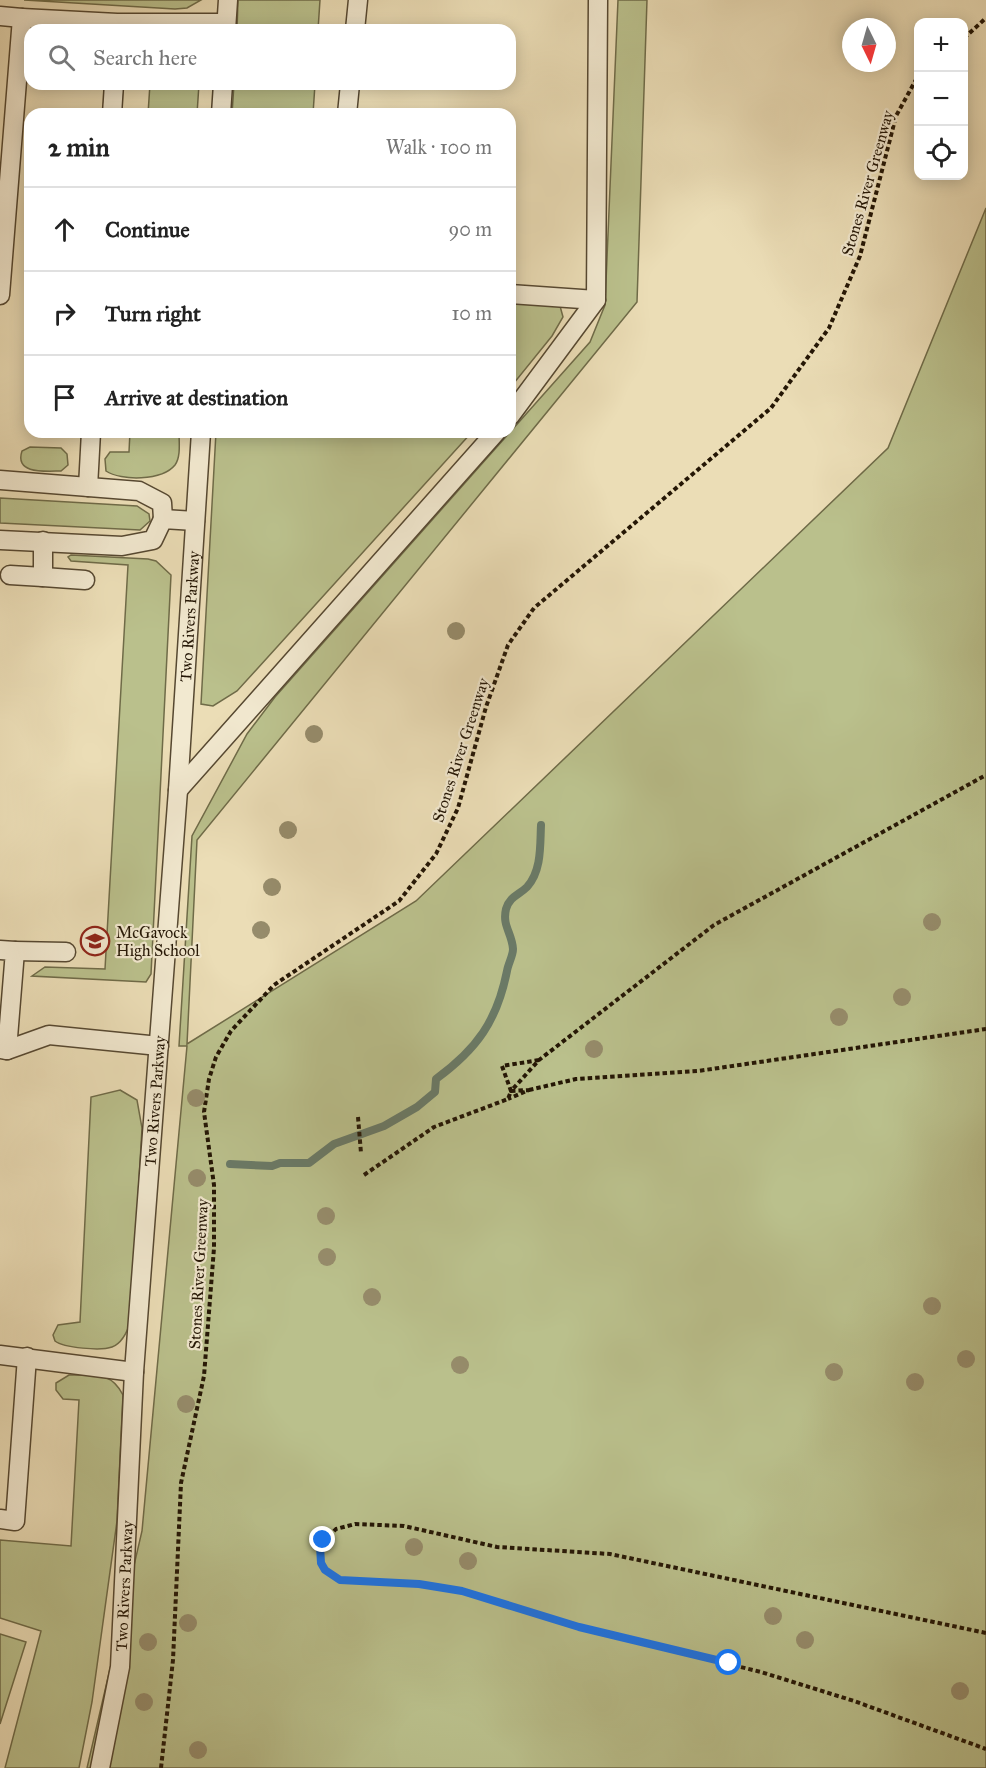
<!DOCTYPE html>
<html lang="en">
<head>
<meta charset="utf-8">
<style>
  body { margin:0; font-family:"IM FELL Great Primer",serif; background:#f6f6f6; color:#222 }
  .controls { position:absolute; right:18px; top:18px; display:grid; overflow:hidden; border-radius:12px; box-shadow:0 3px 15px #0003 }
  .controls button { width:54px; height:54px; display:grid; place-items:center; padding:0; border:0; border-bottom:2px solid #e0e0e0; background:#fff; color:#222; font:30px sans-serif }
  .compass { position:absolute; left:842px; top:18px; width:54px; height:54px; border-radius:50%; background:#fff; box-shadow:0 3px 15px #0003; rotate:175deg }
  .stop { position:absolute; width:18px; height:18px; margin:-14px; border:4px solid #1a73e8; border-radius:50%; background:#fff }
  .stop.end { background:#1a73e8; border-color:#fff; box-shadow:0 2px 6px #0008 }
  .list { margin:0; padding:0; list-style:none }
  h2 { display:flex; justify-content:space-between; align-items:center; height:78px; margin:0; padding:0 24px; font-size:26px }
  h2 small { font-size:20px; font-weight:400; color:#767676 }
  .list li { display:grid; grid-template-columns:39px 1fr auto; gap:18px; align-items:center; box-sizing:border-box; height:84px; padding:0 24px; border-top:2px solid #e0e0e0 }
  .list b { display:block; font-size:22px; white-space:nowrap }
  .list em { font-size:20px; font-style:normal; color:#767676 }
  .icon { flex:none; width:33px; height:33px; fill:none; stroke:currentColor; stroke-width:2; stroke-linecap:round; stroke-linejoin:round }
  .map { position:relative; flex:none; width:986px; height:1768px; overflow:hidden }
  .search { position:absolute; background:#fff; box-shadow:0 3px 15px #0003; left:24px; top:24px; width:492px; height:66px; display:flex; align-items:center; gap:15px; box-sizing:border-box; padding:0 21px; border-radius:18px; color:#767676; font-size:22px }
  .panel { position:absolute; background:#fff; box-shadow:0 3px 15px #0003; left:24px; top:108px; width:492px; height:330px; border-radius:18px }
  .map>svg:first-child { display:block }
  .green { fill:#bac08c; stroke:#6f6b48; stroke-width:1.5 }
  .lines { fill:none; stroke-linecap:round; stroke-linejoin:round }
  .stream { stroke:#6a7a67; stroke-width:8 }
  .lane-casing { stroke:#564831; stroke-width:21 }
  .path { stroke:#241605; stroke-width:4; stroke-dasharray:4.5 3; stroke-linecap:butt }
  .lane { stroke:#f2e9d0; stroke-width:18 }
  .tree { fill:#968c6b }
  .route { stroke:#1a73e8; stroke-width:8 }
  .labels { text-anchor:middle; stroke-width:4.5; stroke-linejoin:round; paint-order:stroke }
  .street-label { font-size:16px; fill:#241605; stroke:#f2e9d0 }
  .poi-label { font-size:16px; fill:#241605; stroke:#f2e9d0; text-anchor:start }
</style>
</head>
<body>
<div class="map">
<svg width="986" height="1768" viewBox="0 0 986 1768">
  <rect width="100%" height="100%" fill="#ebddb6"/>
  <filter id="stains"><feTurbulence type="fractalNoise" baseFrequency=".00333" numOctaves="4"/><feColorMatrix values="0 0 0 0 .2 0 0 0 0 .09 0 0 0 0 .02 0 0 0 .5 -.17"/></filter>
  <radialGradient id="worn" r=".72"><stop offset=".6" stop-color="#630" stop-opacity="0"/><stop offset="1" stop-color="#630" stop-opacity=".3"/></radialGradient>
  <!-- green -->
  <path class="green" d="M24 0H201L187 8 175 9Z
    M238 0H320L318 30H237Z
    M618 0H647L637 302 197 840 187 1044 416 901 888 448 986 208V1768H87L142 1531 187 1046H179L192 836 247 734 275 697 590 342 605 305Z
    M150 84H199L197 114H148Z
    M234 84H315L313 114H232Z
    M510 302 560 306 563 317 552 336 510 388Z
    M130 432H179C179 442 181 457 175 465 162 481 121 481 106 471L105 459 110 452H129Z
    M216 432H472L237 691 213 706 201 704Z
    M30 447 61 448 67 454 68 465 61 471C47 471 14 475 22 451Z
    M0 498 137 506 149 514 150 521 140 530 0 523Z
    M71 555 148 559 156 561 171 575 151 974 146 982 32 976 45 967 105 969 128 565 71 561 68 557Z
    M120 1090 137 1100 142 1128 131 1320C128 1330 123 1343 112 1347 101 1351 64 1348 55 1341L53 1335 58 1325 80 1322 91 1097Z
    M69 1375C94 1376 110 1370 123 1395L117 1521 92 1702 79 1768H5L41 1631 0 1618V1540L71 1546 79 1400 63 1399 56 1390V1383Z
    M0 1634 26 1642 0 1724Z"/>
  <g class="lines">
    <!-- stream -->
    <path class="stream" d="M230 1164 272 1166 280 1163H309L334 1144 384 1126 417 1107 435 1092 436 1079C477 1049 497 1021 507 971 508 964 513 956 513 949 512 933 502 926 506 909 510 896 519 895 527 887 542 871 540 844 541 825"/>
    <!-- lane casing -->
    <g class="lane-casing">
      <g id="lane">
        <path d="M0 16 22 18"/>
        <path d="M226 30 228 0"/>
        <path d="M355 30 358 0"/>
        <path d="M112 114 114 84"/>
        <path d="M221 114 223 84"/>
        <path d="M347 114 350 84"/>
        <path d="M510 294 596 300"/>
        <path d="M0 295 22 18 117 23H226"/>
        <path d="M510 416 596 300 598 0"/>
        <path d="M0 480 139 491 162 503 163 519"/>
        <path d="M88 487 91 432"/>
        <path d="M0 540 122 546 153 540 163 519 195 521"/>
        <path d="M10 575 43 577V541"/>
        <path d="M43 577 85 580"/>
        <path d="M178 790 496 432"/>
        <path d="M0 950 15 951 7 1050"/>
        <path d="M15 951 66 952"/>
        <path d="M0 1049 7 1050 49 1035 159 1046"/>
        <path d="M0 1355 134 1372"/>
        <path d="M0 1519 15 1521 27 1357"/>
        <path id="s1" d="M100 1768 120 1667 134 1372 178 790 201 432"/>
      </g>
    </g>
    <!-- path -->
    <path class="path" d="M964 38 986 18
      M539 1060 502 1066 511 1091 539 1060 714 925 986 775
      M529 1090 576 1079 698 1071 986 1029
      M358 1117 361 1153
      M364 1175 434 1127 508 1099 511 1091 529 1090 508 1099
      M986 1633 610 1554 497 1547 404 1526 355 1524 336 1529 320 1546 319 1555 325 1570 340 1580 419 1584 462 1591 578 1627 761 1672 854 1701 986 1749
      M161 1768 173 1660 181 1483 204 1376 214 1248V1185L204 1112 209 1079 216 1057 231 1031 274 985 399 901 436 854 458 808 486 707 508 645 534 608 771 408 829 328 860 256 896 116 918 76"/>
    <!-- lane -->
    <use href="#lane" class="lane"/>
  </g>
  <!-- trees -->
  <g class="tree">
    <circle cx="456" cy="631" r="9"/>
    <circle cx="314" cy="734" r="9"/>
    <circle cx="288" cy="830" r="9"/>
    <circle cx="272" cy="887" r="9"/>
    <circle cx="932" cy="922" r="9"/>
    <circle cx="261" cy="930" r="9"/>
    <circle cx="902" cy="997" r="9"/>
    <circle cx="839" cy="1017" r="9"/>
    <circle cx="594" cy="1049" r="9"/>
    <circle cx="196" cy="1098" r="9"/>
    <circle cx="197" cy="1178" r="9"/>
    <circle cx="326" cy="1216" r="9"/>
    <circle cx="327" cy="1257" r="9"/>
    <circle cx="372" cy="1297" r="9"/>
    <circle cx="932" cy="1306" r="9"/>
    <circle cx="966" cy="1359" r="9"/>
    <circle cx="460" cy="1365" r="9"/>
    <circle cx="834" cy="1372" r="9"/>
    <circle cx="915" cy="1382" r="9"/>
    <circle cx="186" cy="1404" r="9"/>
    <circle cx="414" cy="1547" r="9"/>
    <circle cx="468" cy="1561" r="9"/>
    <circle cx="773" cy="1616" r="9"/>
    <circle cx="188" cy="1623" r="9"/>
    <circle cx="805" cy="1640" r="9"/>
    <circle cx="148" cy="1642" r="9"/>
    <circle cx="960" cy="1691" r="9"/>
    <circle cx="144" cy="1702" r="9"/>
    <circle cx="198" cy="1750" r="9"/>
  </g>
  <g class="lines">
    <!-- route -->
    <path class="route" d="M323 1540 320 1546 321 1563 325 1570 340 1580 419 1584 462 1591 579 1627 729 1663"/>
  </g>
  <!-- icons -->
  <defs>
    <g id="school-ring" transform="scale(1.5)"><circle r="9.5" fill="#f2e9d0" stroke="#8f2418" stroke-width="1.5"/><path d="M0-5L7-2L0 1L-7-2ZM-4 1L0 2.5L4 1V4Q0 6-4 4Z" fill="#8f2418"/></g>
  </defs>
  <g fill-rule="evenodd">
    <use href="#school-ring" x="95" y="941"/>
  </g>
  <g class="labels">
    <!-- street labels -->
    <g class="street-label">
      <text transform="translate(867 183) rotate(-74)" y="6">Stones River Greenway</text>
      <text dy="6" stroke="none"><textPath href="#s1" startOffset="1156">Two Rivers Parkway</textPath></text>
      <text transform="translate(460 750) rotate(-72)" y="6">Stones River Greenway</text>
      <text dy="6" stroke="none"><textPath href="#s1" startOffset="670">Two Rivers Parkway</textPath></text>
      <text transform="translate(198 1274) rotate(-87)" y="6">Stones River Greenway</text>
      <text dy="6" stroke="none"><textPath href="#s1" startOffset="184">Two Rivers Parkway</textPath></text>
    </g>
    <!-- poi labels -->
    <g class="poi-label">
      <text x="116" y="938">McGavock<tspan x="116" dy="18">High School</tspan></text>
    </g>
  </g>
  <rect width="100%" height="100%" filter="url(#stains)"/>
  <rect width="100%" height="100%" fill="url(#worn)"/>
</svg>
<div class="controls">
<button>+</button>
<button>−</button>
<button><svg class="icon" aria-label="locate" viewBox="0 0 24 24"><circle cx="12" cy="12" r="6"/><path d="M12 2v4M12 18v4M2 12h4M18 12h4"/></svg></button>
</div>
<svg class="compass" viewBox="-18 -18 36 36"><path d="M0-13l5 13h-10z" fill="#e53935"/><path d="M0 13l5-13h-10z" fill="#767676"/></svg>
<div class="stop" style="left:729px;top:1663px"></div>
<div class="stop end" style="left:323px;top:1540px"></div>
<div class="search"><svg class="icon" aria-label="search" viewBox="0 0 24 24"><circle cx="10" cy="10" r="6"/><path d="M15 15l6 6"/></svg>Search here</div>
<section class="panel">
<h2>2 min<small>Walk · 100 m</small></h2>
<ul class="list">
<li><svg class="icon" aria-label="ahead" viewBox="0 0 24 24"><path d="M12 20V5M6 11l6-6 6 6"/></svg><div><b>Continue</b></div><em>90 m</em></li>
<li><svg class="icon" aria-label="right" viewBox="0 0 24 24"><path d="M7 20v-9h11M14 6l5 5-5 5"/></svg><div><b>Turn right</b></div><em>10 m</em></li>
<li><svg class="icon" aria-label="arrive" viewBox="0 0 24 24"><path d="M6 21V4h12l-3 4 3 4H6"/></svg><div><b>Arrive at destination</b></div></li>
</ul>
</section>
</div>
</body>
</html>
